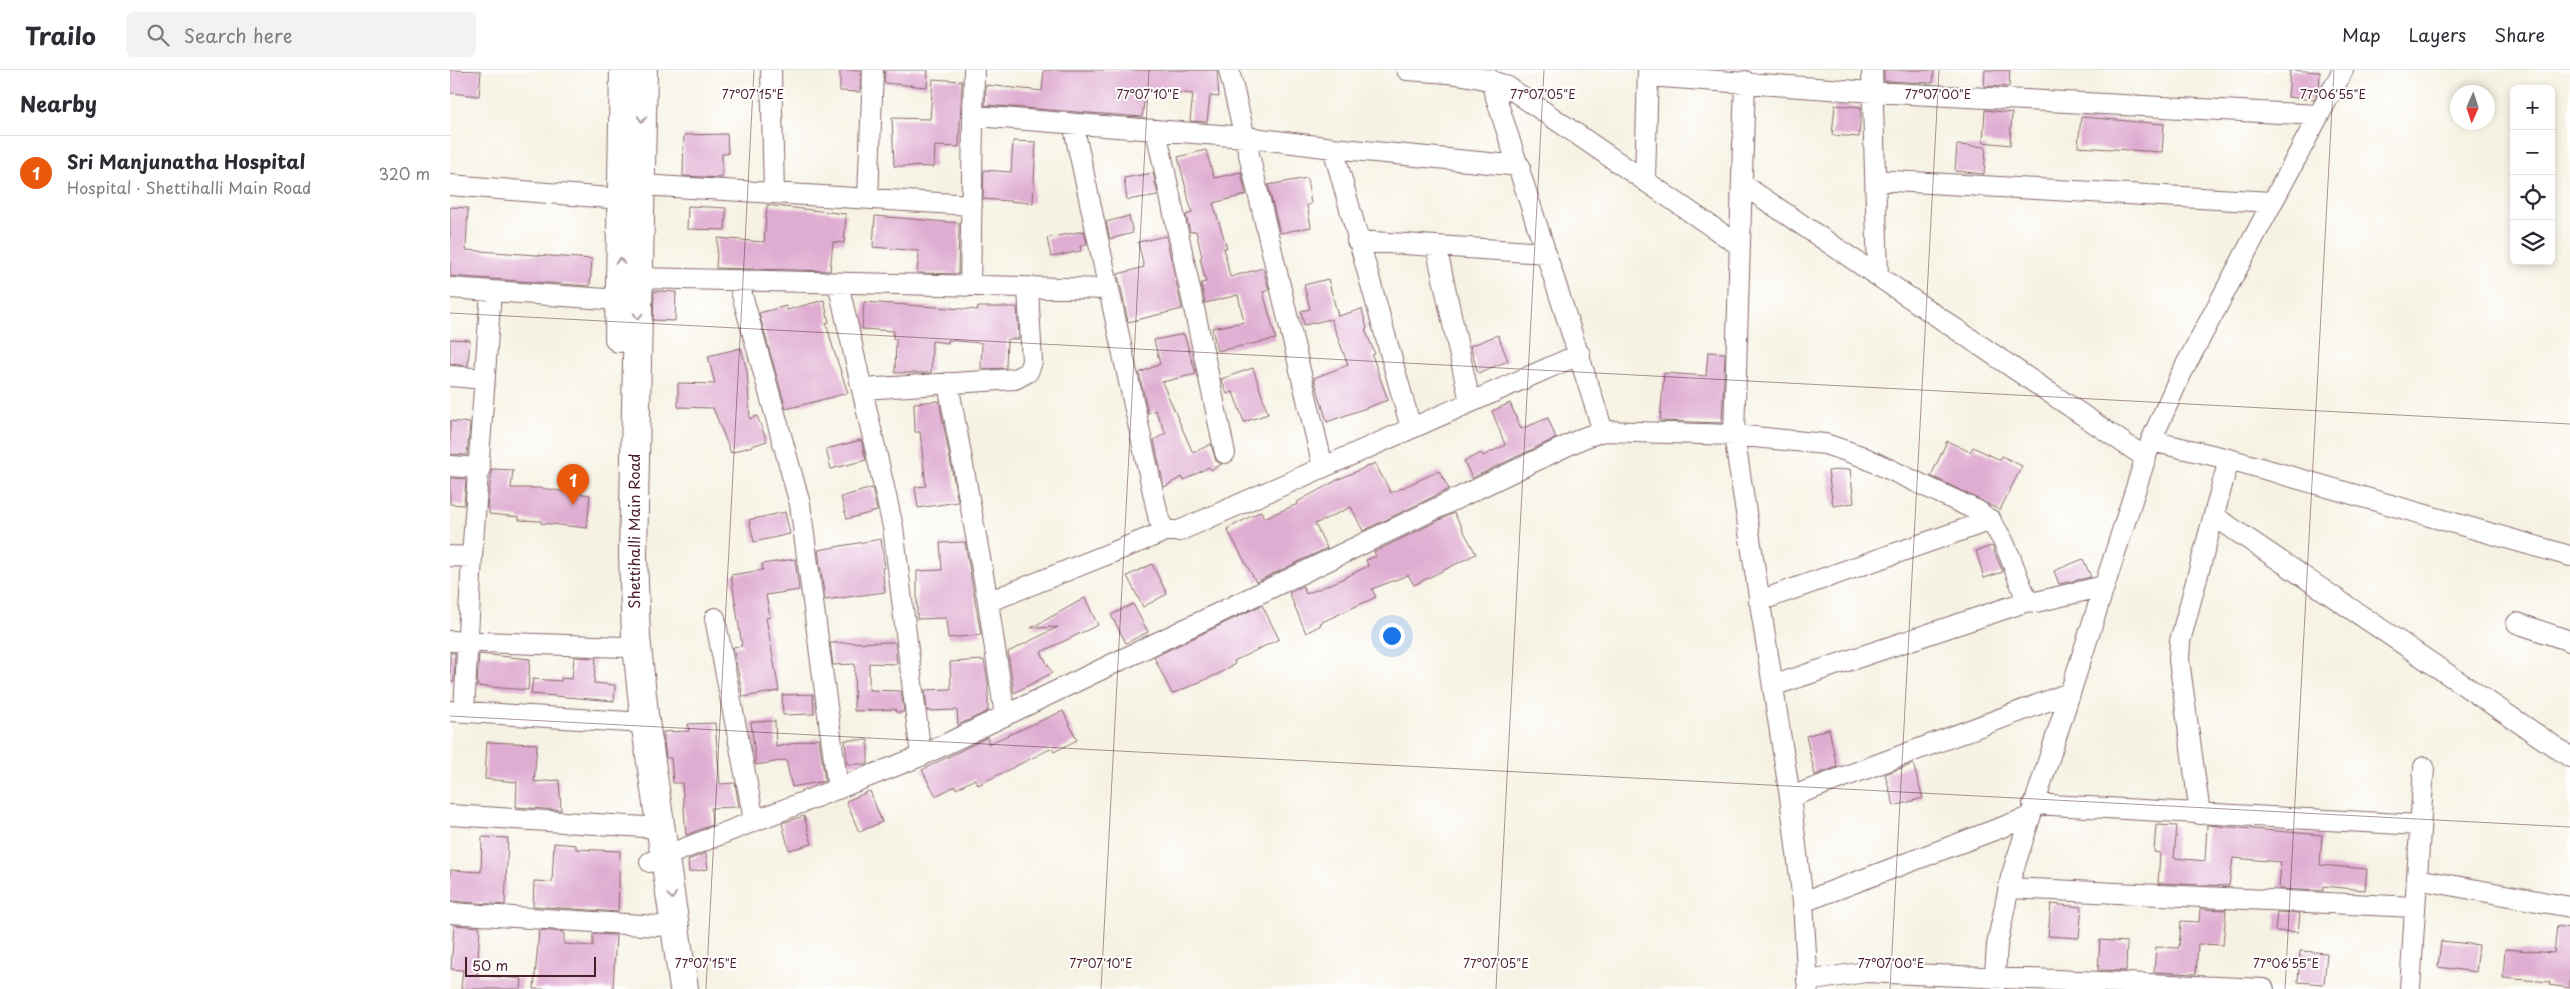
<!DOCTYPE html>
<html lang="en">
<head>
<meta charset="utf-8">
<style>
  body { margin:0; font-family:"Playpen Sans",sans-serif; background:#f2f2f3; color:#2b2b33 }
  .controls { position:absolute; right:15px; top:15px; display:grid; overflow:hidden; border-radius:8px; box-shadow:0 2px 8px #0003 }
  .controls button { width:45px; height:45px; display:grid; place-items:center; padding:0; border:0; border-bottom:1px solid #e1e1e2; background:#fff; color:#2b2b33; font:25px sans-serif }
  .compass { position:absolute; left:2000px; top:15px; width:45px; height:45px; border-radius:50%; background:#fff; box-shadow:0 2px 8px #0003; rotate:183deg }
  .scale { position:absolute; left:15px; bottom:12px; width:131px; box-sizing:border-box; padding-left:5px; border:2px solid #4a1f2b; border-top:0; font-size:14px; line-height:18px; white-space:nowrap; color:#4a1f2b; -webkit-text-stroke:4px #fff; paint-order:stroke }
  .you { position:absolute; left:941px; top:565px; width:18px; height:18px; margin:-12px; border:4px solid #fff; border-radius:50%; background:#1a73e8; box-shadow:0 0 0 8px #1a73e833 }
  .badge { display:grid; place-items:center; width:32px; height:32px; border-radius:50%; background:#ea580c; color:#fff; font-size:16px; font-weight:700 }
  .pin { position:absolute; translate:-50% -41px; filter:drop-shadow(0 1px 2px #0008) }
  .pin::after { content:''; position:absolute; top:26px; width:18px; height:15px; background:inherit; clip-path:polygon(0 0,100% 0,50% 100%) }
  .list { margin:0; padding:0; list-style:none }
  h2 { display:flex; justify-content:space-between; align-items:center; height:65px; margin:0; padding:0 20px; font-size:21px }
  h2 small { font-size:16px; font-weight:400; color:#7c7c81 }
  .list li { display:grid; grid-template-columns:32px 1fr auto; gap:15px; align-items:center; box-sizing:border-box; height:75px; padding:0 20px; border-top:1px solid #e1e1e2 }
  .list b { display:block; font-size:19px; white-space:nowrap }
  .list p { margin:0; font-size:16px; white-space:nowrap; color:#7c7c81 }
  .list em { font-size:16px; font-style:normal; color:#7c7c81 }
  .icon { flex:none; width:28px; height:28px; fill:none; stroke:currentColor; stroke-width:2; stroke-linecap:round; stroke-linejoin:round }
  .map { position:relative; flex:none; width:2120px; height:919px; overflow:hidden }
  header { display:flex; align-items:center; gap:30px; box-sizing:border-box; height:70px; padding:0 25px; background:#fff; border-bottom:1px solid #e1e1e2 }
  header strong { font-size:24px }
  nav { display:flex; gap:28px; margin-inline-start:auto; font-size:18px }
  .search { width:350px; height:45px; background:#f2f2f3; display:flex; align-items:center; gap:12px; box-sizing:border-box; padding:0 18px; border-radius:8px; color:#7c7c81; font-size:19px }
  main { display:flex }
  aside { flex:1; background:#fff }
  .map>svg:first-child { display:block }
  .building { fill:#e0add2 }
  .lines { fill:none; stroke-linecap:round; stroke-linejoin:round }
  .minor-casing { stroke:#86696b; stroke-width:22 }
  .secondary-casing { stroke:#86696b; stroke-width:30 }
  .minor { stroke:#fff; stroke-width:20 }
  .secondary { stroke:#fff; stroke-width:28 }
  .oneway { stroke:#ae9aa0 }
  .ticks { fill:none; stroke:#4a1f2b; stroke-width:1; stroke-opacity:0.45 }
  .labels { text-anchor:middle; stroke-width:4; stroke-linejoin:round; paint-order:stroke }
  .street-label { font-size:15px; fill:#4a1f2b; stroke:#fff }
  .ticks-label { font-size:12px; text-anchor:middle; fill:#4a1f2b; stroke:#fff; stroke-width:4; stroke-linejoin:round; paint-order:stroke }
</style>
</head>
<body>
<header>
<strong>Trailo</strong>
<div class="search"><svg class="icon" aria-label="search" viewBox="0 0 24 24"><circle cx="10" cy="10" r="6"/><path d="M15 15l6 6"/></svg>Search here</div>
<nav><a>Map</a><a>Layers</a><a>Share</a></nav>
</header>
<main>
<aside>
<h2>Nearby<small></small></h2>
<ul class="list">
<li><span class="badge">1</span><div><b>Sri Manjunatha Hospital</b><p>Hospital · Shettihalli Main Road</p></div><em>320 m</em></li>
</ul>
</aside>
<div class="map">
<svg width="2120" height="919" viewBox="0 0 2120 919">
  <rect width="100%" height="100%" fill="#fff"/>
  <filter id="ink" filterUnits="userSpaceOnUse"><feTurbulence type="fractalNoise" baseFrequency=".02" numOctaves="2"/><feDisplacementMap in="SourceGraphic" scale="10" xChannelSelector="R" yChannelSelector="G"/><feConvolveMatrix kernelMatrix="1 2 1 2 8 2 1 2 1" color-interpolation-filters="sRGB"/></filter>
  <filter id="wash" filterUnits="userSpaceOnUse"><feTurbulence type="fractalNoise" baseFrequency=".0096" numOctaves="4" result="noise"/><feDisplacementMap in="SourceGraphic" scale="20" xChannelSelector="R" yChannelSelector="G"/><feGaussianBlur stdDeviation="1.12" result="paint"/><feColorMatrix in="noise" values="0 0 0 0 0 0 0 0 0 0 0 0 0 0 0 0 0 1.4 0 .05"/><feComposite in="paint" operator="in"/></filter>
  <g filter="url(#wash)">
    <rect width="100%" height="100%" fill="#f6f2e3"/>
    <g id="blocks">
      <!-- building -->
      <path class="building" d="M0 0 31 1 29 26 0 23Z
        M390 0H411L410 22 390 21Z
        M435 0H478L477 17 434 13Z
        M594 0H767L769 27 760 26 757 52 740 51 743 24 696 19 692 47 535 35 536 15 592 21Z
        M1434 0H1484L1483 13 1434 11Z
        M1535 0H1560L1559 17 1534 16Z
        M1840 0 1870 2 1869 21 1864 30 1838 27Z
        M483 9 512 11 509 77 485 76 484 97 444 96 442 48 480 49Z
        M1385 35 1411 37 1409 67 1382 65Z
        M1535 40 1562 43 1560 75 1533 72Z
        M1631 47 1714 54 1712 82 1628 77Z
        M277 64 278 84H272V108L233 106 234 65Z
        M563 71 586 72 583 133 533 129 534 100 561 102Z
        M1507 75 1536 77 1534 104 1505 101Z
        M756 80 764 108 791 102 796 125 763 133 777 178H774L780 207 813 198 819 220 813 222 826 269 767 281 762 258 794 252 788 225 755 233 751 213 756 212 750 188 752 187 746 161 740 162 736 145 742 143 728 87Z
        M703 103 708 125 677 130 674 108Z
        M857 108 861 134 857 135 861 157 830 163 818 115Z
        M317 135 396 144 394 173 383 172 380 201 266 198 268 168 314 172Z
        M238 136 276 138 275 160 237 159Z
        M0 137 18 138 16 180 142 189 140 216 0 206Z
        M425 146 509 153 508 204 467 203 469 181 423 177Z
        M679 146 683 163 660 169 656 152Z
        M634 161 637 174 630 176 631 181 601 187 597 168Z
        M716 166 732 239 678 252 668 204 694 197 688 172Z
        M878 209 888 246 912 239 917 259H915L925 284 922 285 938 330 877 352 864 308 898 295 881 249 854 255 851 241 860 239 854 215Z
        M204 221 226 222 225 251 203 250Z
        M374 230 379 252 376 253 384 281 398 323 336 339 309 243 336 236 337 240Z
        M414 232 528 240V237H567L569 269H557L556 298 531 299 532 273 498 270V273L482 271 481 303H445L446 269H443L444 261 412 259Z
        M734 264 746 304 712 312 743 383 761 374 766 391 772 394 761 400 759 397 734 410 732 407 714 417 704 370 716 363 705 340 698 343 689 303 710 294 704 270Z
        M1048 265 1058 291 1028 303 1020 276Z
        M0 269 20 270 18 296 0 294Z
        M291 278 297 301 300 349 307 346 317 371 281 383 263 338 228 337V313L265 314 258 286Z
        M1258 282 1275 283 1272 353 1210 351 1214 303 1256 306Z
        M803 298 818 344 794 352 783 322 777 324 771 309Z
        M489 331 508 432 468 438 465 417 476 416 470 362H465L464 333Z
        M1060 333 1071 359 1098 348 1106 368 1022 408 1014 391 1031 383 1033 386 1055 375 1042 341Z
        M0 351 20 353 17 385 0 384Z
        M411 370 416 390 381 399 376 379Z
        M1497 371 1520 382 1523 377 1550 390 1552 386 1572 396 1550 440 1481 406Z
        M925 393 941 423 989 401 999 419 913 461 901 437 865 454 877 478 806 512 777 459 811 441 814 448 848 434 847 432 887 410Z
        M42 399 63 400 61 418H89L140 425 137 458 91 453V451L69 450V447L39 444V438H37Z
        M1400 399 1404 433 1383 436 1378 401Z
        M0 408 16 409 14 435 0 434Z
        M422 418 427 441 397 449 391 427Z
        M335 442 340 464 304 472 299 450Z
        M1004 443 1026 484 964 515 958 505 922 519 926 527 870 553 871 555 856 563 839 523 853 516 856 524 888 511 918 496 916 490 926 486 924 482Z
        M431 469 435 498H432L435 522 375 530 368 480Z
        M515 472 531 565 498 568 496 548 467 549V501L492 500 490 473Z
        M1542 476 1553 502 1534 508 1526 481Z
        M345 489 349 520 316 525 320 547 316 548 329 621 293 627 283 577 292 576 281 505 313 500 312 494Z
        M1633 489 1641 507 1609 514 1604 501Z
        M702 494 717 524 693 537 677 506Z
        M635 528 648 555 591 582 602 603 564 623 558 582 608 557 581 558Z
        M683 534 698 562 676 573 661 545Z
        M812 535 829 569 784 591 785 594 768 604 722 624 704 587Z
        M445 572 447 594 419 593V620L451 621 454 642H446L445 639 404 641 405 594 383 595 380 573Z
        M0 583H5L4 612 0 611Z
        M29 584 80 589 78 620 27 616Z
        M124 587 146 588 144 613 165 615 164 631 81 624 83 609 111 611V608L122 609Z
        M534 590 538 613V641L508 655 507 640 477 641 475 620 501 619 500 592Z
        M363 624 364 644 333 645 332 625Z
        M613 641 627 670 604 682 602 678 528 715 525 709 506 719 505 716 486 726 472 700 538 667V674Z
        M325 651 326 677 369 668 375 711 342 717 336 690 306 695 301 652Z
        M265 653 270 714 285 713 289 737 261 738 262 755 236 765 232 713H223L221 688H216L213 662 239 661 238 654Z
        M1379 659 1387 697 1365 705 1356 666Z
        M395 670H418V694H397Z
        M37 672 87 674 84 712 109 710 111 740 66 737 67 712 35 709Z
        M1463 694 1473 728 1444 736 1435 704Z
        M420 721 432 752 409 762 396 731Z
        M354 746 362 774 339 780 332 753Z
        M1706 755 1727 756 1724 788 1755 791 1757 755 1872 765 1870 795 1917 799 1915 820 1873 816V821L1829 819 1831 792 1783 788 1779 816 1708 813 1710 783 1704 782Z
        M32 767 58 768 55 835 0 831V800L31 802Z
        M104 773 126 775V779L170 781 168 842 83 836 84 811 102 812Z
        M256 783 258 799 239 802 238 790Z
        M1601 834 1632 837 1629 868 1598 866Z
        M1750 839 1776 840 1773 875 1748 874 1746 904 1704 902 1706 877 1729 878 1731 851 1749 852Z
        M1827 842 1850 843 1848 862 1825 861Z
        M4 855 30 857 27 905 72 909 71 919H11L13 900 1 899Z
        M2107 856 2120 858V918L2099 915 2100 912 2053 908 2055 879 2104 883Z
        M89 860 114 862V874L143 876V864L166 865 163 919H84Z
        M1650 870 1677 872 1676 901 1648 900Z
        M1991 871 2029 875 2026 902 1988 897Z
        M1850 881 1877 883 1874 914 1848 912Z"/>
    </g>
  </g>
  <g filter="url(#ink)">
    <use href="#blocks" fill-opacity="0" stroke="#86696b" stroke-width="1"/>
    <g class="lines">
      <!-- minor casing -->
      <g class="minor-casing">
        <path id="minor" d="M321 0 324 122
          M779 0 873 397
          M957 0C992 3 1026 3 1058 17L1290 176
          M1422 0 1428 206
          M1198 6 1422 22 1869 45
          M1040 9 1153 361
          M1295 11 1284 365 1340 727 1353 832 1358 919
          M525 46 795 67 883 78 1070 96
          M623 54 709 450 716 461H729L1130 284
          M706 60 775 383
          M883 78 961 358
          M1195 110 1198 0
          M1425 110 1822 132
          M1292 114 1696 388
          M0 115 171 129
          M191 115 522 135
          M418 128 423 0
          M907 171 1096 183
          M986 176 1020 332
          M189 208 658 219
          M288 210 350 434 388 719
          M388 213 443 457 471 686
          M520 216 524 0
          M0 218 170 230
          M0 306 35 309
          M498 313 538 532 555 646
          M413 319 565 309 578 302 582 292 578 218
          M1701 371 1779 389 2120 486
          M0 396 30 398
          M1764 446 2120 687
          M0 486 22 487
          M1309 531 1541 450
          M538 532 716 461
          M265 548 304 750
          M2067 553 2120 571
          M0 571 174 577
          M1325 615 1578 531
          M0 641 195 653
          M14 642 22 487 41 221
          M1340 727 1619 623
          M1583 734 1970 755
          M1750 744 1729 590 1730 571 1779 389
          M0 745 211 758
          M200 792 471 686 1133 368 1153 361 1284 365 1375 374 1411 386 1528 441C1558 462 1562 500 1578 531L1586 532 1654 516
          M1967 809 2120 837
          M1559 818 1965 837
          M1353 832 1579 747
          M0 843 208 856
          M1357 911 1416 902 1814 919
          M1544 919 1547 875 1561 807 1701 371 1730 306 1893 0
          M1960 919 1974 697"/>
      </g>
      <!-- secondary casing -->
      <g class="secondary-casing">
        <path id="secondary" d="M193 0 183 485 186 567 194 644 234 919
          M169 268 174 0"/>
      </g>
      <!-- minor -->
      <use href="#minor" class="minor"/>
      <!-- secondary -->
      <use href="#secondary" class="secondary"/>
    </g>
    <!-- one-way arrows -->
    <defs><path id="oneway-chevron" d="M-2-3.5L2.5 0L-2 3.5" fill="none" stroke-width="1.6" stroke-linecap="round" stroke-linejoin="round" transform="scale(1.25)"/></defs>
    <g class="oneway">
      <use href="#oneway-chevron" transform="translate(192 49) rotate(91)"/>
      <use href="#oneway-chevron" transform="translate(170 191) rotate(-89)"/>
      <use href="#oneway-chevron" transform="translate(188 246) rotate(91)"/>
      <use href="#oneway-chevron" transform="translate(222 826) rotate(82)"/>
    </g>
  </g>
  <!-- ticks -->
  <path class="ticks" d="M0 243 2120 354M0 646 2120 757M256 919 304 0M651 919 699 0M1046 919 1094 0M1440 919 1489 0M1835 919 1884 0"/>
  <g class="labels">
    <!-- street labels -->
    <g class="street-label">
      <text transform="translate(185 461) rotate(-90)" y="5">Shettihalli Main Road</text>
    </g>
  </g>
  <g class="ticks-label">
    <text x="303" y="29">77°07'15"E</text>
    <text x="698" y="29">77°07'10"E</text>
    <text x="1093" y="29">77°07'05"E</text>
    <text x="1488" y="29">77°07'00"E</text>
    <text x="1883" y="29">77°06'55"E</text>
    <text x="256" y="898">77°07'15"E</text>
    <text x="651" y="898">77°07'10"E</text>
    <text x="1046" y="898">77°07'05"E</text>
    <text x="1441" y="898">77°07'00"E</text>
    <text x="1836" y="898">77°06'55"E</text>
  </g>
</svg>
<div class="controls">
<button>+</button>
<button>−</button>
<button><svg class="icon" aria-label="locate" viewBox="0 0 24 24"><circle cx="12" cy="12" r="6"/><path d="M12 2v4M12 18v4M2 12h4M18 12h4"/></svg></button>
<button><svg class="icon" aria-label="layers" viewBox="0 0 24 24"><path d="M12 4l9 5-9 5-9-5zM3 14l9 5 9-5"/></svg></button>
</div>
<svg class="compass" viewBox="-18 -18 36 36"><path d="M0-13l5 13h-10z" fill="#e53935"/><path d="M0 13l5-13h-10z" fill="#7c7c81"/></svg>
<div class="scale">50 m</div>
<div class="you"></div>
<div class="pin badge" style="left:123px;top:435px">1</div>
</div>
</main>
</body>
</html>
